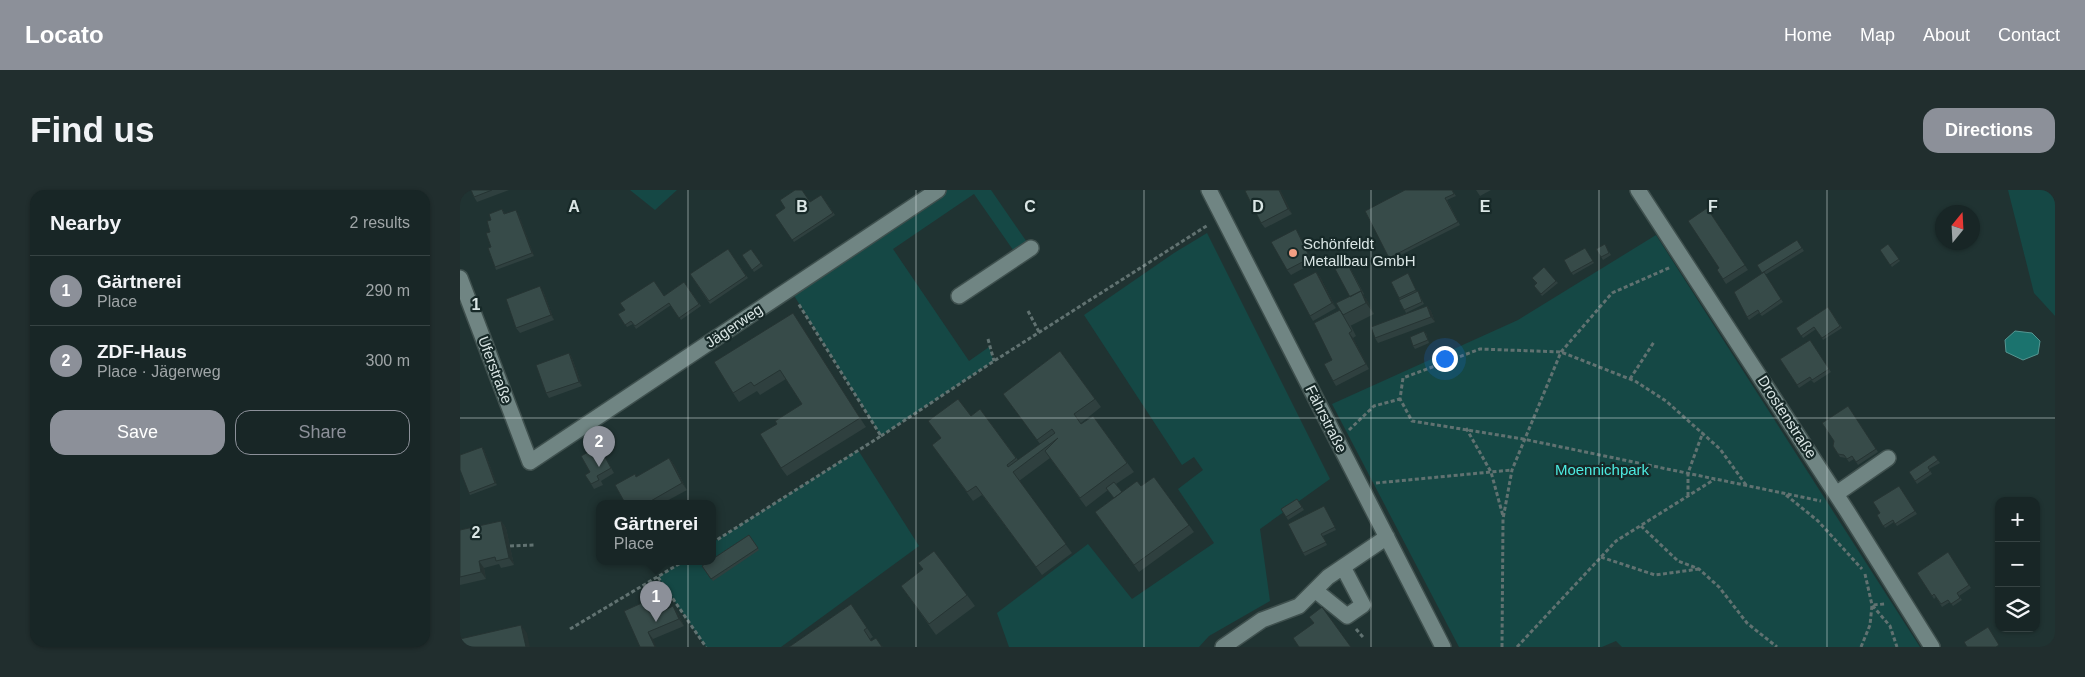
<!DOCTYPE html>
<html lang="en">
<head>
<meta charset="utf-8">
<style>
  body { margin:0; font-family:Helvetica,sans-serif; background:#212e2e; color:#f1f3f6 }
  .controls { position:absolute; right:15px; bottom:15px; display:grid; overflow:hidden; border-radius:10px; box-shadow:0 1px 4px #0004 }
  .controls button { width:45px; height:45px; display:grid; place-items:center; padding:0; border:0; border-bottom:1px solid #364343; background:#182626; color:#f1f3f6; font:25px sans-serif }
  .compass { position:absolute; left:1475px; top:15px; width:45px; height:45px; border-radius:50%; background:#182626; box-shadow:0 1px 4px #0004; rotate:18deg }
  .you { position:absolute; left:984px; top:168px; width:18px; height:18px; margin:-12px; border:4px solid #fff; border-radius:50%; background:#1a73e8; box-shadow:0 0 0 8px #1a73e833 }
  .badge { display:grid; place-items:center; width:32px; height:32px; border-radius:50%; background:#8c9099; color:#fff; font-size:16px; font-weight:700 }
  .pin { position:absolute; translate:-50% -41px; filter:drop-shadow(0 1px 2px #0008) }
  .pin::after { content:''; position:absolute; top:26px; width:18px; height:15px; background:inherit; clip-path:polygon(0 0,100% 0,50% 100%) }
  .popup { position:absolute; left:136px; top:310px; width:120px; height:65px; box-sizing:border-box; display:grid; place-content:center; border-radius:10px; background:#182626; filter:drop-shadow(0 1px 4px #0005); font-size:16px; white-space:nowrap; color:#9fa5a7 }
  .popup b { font-size:19px; color:#f1f3f6 }
  .popup::after { content:''; position:absolute; left:50%; top:100%; margin-left:-10px; border:10px solid transparent; border-top-color:#182626 }
  .list { margin:0; padding:0; list-style:none }
  h2 { display:flex; justify-content:space-between; align-items:center; height:65px; margin:0; padding:0 20px; font-size:21px }
  h2 small { font-size:16px; font-weight:400; color:#9fa5a7 }
  .list li { display:grid; grid-template-columns:32px 1fr auto; gap:15px; align-items:center; box-sizing:border-box; height:70px; padding:0 20px; border-top:1px solid #364343 }
  .list b { display:block; font-size:19px; white-space:nowrap }
  .list p { margin:0; font-size:16px; white-space:nowrap; color:#9fa5a7 }
  .list em { font-size:16px; font-style:normal; color:#9fa5a7 }
  .actions { display:flex; gap:10px; padding:15px 20px }
  .actions a { flex:1; padding:11px 0; border:1px solid #8c9099; border-radius:15px; text-align:center; font-size:18px; color:#8c9099 }
  .actions .main { background:#8c9099; color:#fff }
  .icon { flex:none; width:28px; height:28px; fill:none; stroke:currentColor; stroke-width:2; stroke-linecap:round; stroke-linejoin:round }
  .map { position:relative; flex:none; width:1595px; height:457px; overflow:hidden; border-radius:15px }
  header { display:flex; align-items:center; gap:30px; box-sizing:border-box; height:70px; padding:0 25px; background:#8c9099; color:#fff }
  header strong { font-size:24px }
  nav { display:flex; gap:28px; margin-inline-start:auto; font-size:18px }
  .intro { display:flex; align-items:center; justify-content:space-between; box-sizing:border-box; height:120px; padding:0 30px }
  h1 { margin:0; font-size:35px }
  .button { padding:12px 22px; border-radius:15px; background:#8c9099; color:#fff; font-size:18px; font-weight:700 }
  main { display:flex; gap:30px; padding:0 30px }
  aside { flex:1; background:#182626; border-radius:15px; box-shadow:0 1px 4px #0004 }
  .map>svg:first-child { display:block }
  .green { fill:#154845 }
  .water { fill:#1b736e; stroke:#549692 }
  .lines { fill:none; stroke-linecap:round; stroke-linejoin:round }
  .minor-casing { stroke:#3f504e; stroke-width:18 }
  .path { stroke:#617271; stroke-width:3; stroke-dasharray:4 2.5; stroke-linecap:butt }
  .minor { stroke:#708583; stroke-width:15 }
  .wall { fill:#2f403f }
  .shaded-wall { fill:#263433 }
  .building { fill:#374b49; stroke:#263433 }
  .grid { fill:none; stroke:#dae6e5; stroke-width:1; stroke-opacity:0.55 }
  .poi-dot { fill:#f39f83; stroke:#172928; stroke-width:2 }
  .labels { text-anchor:middle; stroke-width:4.5; stroke-linejoin:round; paint-order:stroke }
  .poi-label { font-size:15px; fill:#dae6e5; stroke:#172928; text-anchor:start }
  .street-label { font-size:15px; fill:#dae6e5; stroke:#172928 }
  .park-label { font-size:15px; fill:#4ceae0; stroke:#172928 }
  .grid-label { font-size:16px; text-anchor:middle; font-weight:bold; fill:#dae6e5; stroke:#172928; stroke-width:4.5; stroke-linejoin:round; paint-order:stroke }
</style>
</head>
<body>
<header>
<strong>Locato</strong>
<nav><a>Home</a><a>Map</a><a>About</a><a>Contact</a></nav>
</header>
<div class="intro"><h1>Find us</h1><a class="button">Directions</a></div>
<main>
<aside>
<h2>Nearby<small>2 results</small></h2>
<ul class="list">
<li><span class="badge">1</span><div><b>Gärtnerei</b><p>Place</p></div><em>290 m</em></li>
<li><span class="badge">2</span><div><b>ZDF-Haus</b><p>Place · Jägerweg</p></div><em>300 m</em></li>
</ul>
<div class="actions"><a class="main">Save</a><a>Share</a></div>
</aside>
<div class="map">
<svg width="1595" height="457" viewBox="0 0 1595 457">
  <rect width="100%" height="100%" fill="#203332"/>
  <!-- green -->
  <path class="green" d="M170 0H217L195 20Z
    M478 0H531L571 58 558 67 514 4 433 59 509 171 529 157 534 171 421 246 330 99Z
    M1548 0H1595V126L1574 103Z
    M747 43 870 289 800 339 810 411 749 446 739 457H549L537 423 628 354 672 409 754 353 718 299 743 280 734 267 722 275 624 125 714 63Z
    M1196 45 1460 457H1162L1156 451 1142 457H999L872 214 1058 130Z
    M398 260 459 356 321 457H246L198 387 224 371H252V353Z"/>
  <!-- water -->
  <path class="water" d="M1555 141 1572 143 1580 151 1578 164 1563 170 1546 162 1545 150Z"/>
  <g class="lines">
    <!-- minor casing -->
    <g class="minor-casing">
      <path id="minor" d="M749 0 983 457
        M1178 0 1387 321 1472 457
        M0 88 70 272 478 0
        M499 106 571 58
        M1376 304 1428 268
        M856 401 887 426 903 415 883 377
        M763 457 802 430 839 416 868 387 927 347"/>
    </g>
    <!-- path -->
    <path class="path" d="M568 121 579 142
      M528 149 534 171
      M1170 189 1194 152
      M1006 238 1031 282 1043 326
      M889 240 914 216 940 209
      M421 246 534 171 748 35
      M916 293 1052 280
      M1286 295 1260 259 1206 211 1175 191 1101 162 1020 159 943 188 940 209 952 231 1063 249 1361 311
      M1326 305 1358 331 1402 379
      M1228 306V283L1243 242
      M1181 336 1218 371 1239 379 1259 397 1287 433 1317 457
      M252 353 421 246 338 113
      M50 356 74 355
      M1141 367 1195 385 1239 379
      M1405 384 1412 415 1430 436 1437 457
      M198 387 246 457
      M110 439 224 371
      M896 439 903 447
      M1042 457 1043 329 1052 280 1101 162 1152 103 1211 77
      M1057 457 1156 351 1255 289
      M1401 457 1410 435 1412 415 1425 414"/>
    <!-- minor -->
    <use href="#minor" class="minor"/>
  </g>
  <!-- wall -->
  <path class="wall" d="M11 0H49L17 12 14 7Z
    M820 0 832 24 805 38 801 33Z
    M945 0H992L996 6 987 10 1000 35 931 70 929 68Z
    M1016 0H1031L1020 6Z
    M361 5 375 25 334 52 315 25 350 12Z
    M1247 18 1288 80 1266 94 1257 80 1259 78Z
    M42 19 45 24 58 23 74 66 36 80 35 77 30 42 31 30Z
    M839 44 853 73 831 85 827 80Z
    M1337 50 1344 61 1305 85 1323 112 1302 126 1299 123 1289 130 1287 127 1302 83Z
    M1428 54 1440 71 1432 77 1420 60Z
    M1146 57 1151 65 1143 70 1136 59Z
    M1125 58 1134 73 1113 85 1104 70Z
    M268 59 288 88 250 114 230 84Z
    M291 59 303 76 294 82 282 65Z
    M889 76 904 104 903 105 908 112 914 124 890 136V134L896 146 893 148 909 179 876 196 873 191 872 170 880 120 890 107Z
    M856 82 860 87 876 118 853 131 850 126Z
    M948 83 957 102 959 104 964 114 946 123 939 108Z
    M1072 88 1096 91 1098 93 1082 106 1074 96 1077 94Z
    M224 92 241 116 221 130 211 115 176 139 173 134 167 137 158 124 204 106Z
    M83 101 94 130 60 143 56 138Z
    M967 116 971 121 975 132 918 153 915 148Z
    M1368 117 1382 138 1363 150 1356 139 1343 148 1336 138Z
    M333 123 406 237 327 286 321 278 317 234 342 214 326 189 300 205 297 201 279 212 273 203Z
    M966 143 969 153 955 159 953 156Z
    M1350 150 1371 182 1354 193 1351 190 1339 198 1320 169Z
    M600 161 641 217 621 233V234L633 226 674 282 656 294 662 302 681 296 694 287 734 342 679 382 635 322 654 308 648 300 626 317 590 268 559 291 612 363 582 385 522 305 513 311 478 263 511 226 520 219 558 270 580 254 543 204Z
    M109 163 112 168 122 196 89 208 86 203Z
    M1388 216 1418 262 1398 275 1394 269 1389 272 1386 268 1380 267 1373 256Z
    M139 256 154 283 141 291 143 295 134 299 131 294 130 282Z
    M22 257 24 260 37 295 10 305 9 303Z
    M1474 265 1480 273 1469 279 1472 284 1457 294 1449 282Z
    M209 268 214 275 227 300 203 313H165L175 284 177 287Z
    M1439 296 1457 324 1437 336 1434 332 1425 338 1417 325 1420 323Z
    M837 309 844 320 828 330 821 319Z
    M864 316 876 340 863 346 867 355 845 366 843 363Z
    M41 331 46 338 54 375 41 378 39 374 24 378 26 389 0 395V340Z
    M289 345 299 360 253 391 242 376Z
    M1488 362 1511 398 1499 406 1502 410 1493 416 1490 412 1482 417 1476 407 1474 409 1457 383Z
    M463 379 507 405 515 416 476 445 441 396Z
    M195 407 200 414 203 421 218 423 224 436 193 449 180 457Z
    M391 414 413 447 410 449 412 451 423 457H329Z"/>
  <!-- shaded-wall -->
  <path class="shaded-wall" d="M819 0H820L832 24 828 19Z
    M56 20 58 23 74 66 72 63Z
    M836 39 839 44 853 73 850 68Z
    M856 82 860 87 876 118 872 113Z
    M80 96 83 101 94 130 91 125Z
    M901 101 908 112 914 124 906 113Z
    M967 116 971 121 975 132 971 127Z
    M333 123 339 131 406 237 400 228Z
    M889 143 893 148 909 179 906 174Z
    M109 163 112 168 122 196 119 192Z
    M22 257 24 260 37 295 35 293Z
    M209 268 214 275 227 300 222 293Z
    M41 331 46 338 54 375 49 368Z
    M19 371 24 378 26 389 21 382Z
    M195 407 200 414 206 429 201 422Z
    M213 416 218 423 224 436 219 429Z
    M61 435 67 443 70 457H66Z
    M188 442 193 449 196 457H195Z"/>
  <!-- building -->
  <path class="building" d="M11 0H32L14 7Z
    M335 0H342L350 12 361 5 373 23 332 50 315 25 325 18 320 10Z
    M787 0H819L828 19 801 33 785 1Z
    M945 0H992L994 4 985 8 998 32 929 68 905 21Z
    M1247 18 1285 75 1263 89 1257 80 1259 78 1228 31Z
    M42 19 44 24 56 20 72 63 35 77 28 58 31 57 26 43 30 42 27 31 31 30 29 24Z
    M836 39 850 68 827 80 811 52Z
    M1337 50 1342 58 1302 83 1297 75Z
    M1145 54 1149 63 1141 67 1136 59Z
    M1428 54 1439 69 1430 75 1420 60Z
    M1125 58 1133 71 1111 83 1104 70Z
    M268 59 286 86 249 111 230 84Z
    M291 59 301 73 292 80 282 65Z
    M887 73 902 102H901V101L890 107 875 79Z
    M1084 77 1096 91 1081 104 1074 96 1077 93 1072 88Z
    M856 82 872 113 850 126 833 94Z
    M1304 82 1321 109 1300 124 1298 120 1287 127 1274 102Z
    M948 83 956 100 939 108 931 92Z
    M194 91 204 106 224 92 239 114 219 128 209 113 175 136 171 131 165 135 158 124 165 120 160 113Z
    M80 96 91 125 56 138 46 109Z
    M901 101 906 113 883 125 876 113Z
    M958 101 962 112 944 120 939 110Z
    M967 116 971 127 915 148 911 137Z
    M1368 117 1380 136 1362 148 1354 137 1341 146 1336 138Z
    M880 120 892 141 889 143 906 174 873 191 864 174 872 170 854 133Z
    M333 123 400 228 321 278 300 244 317 234 315 231 342 214 320 180 294 196 291 192 273 203 254 172Z
    M964 141 968 150 953 156 950 147Z
    M1350 150 1369 179 1352 190 1350 187 1337 195 1320 169Z
    M600 161 635 209 614 224 621 234 633 226 667 273 620 308 585 261 598 248 553 282 606 354 576 377 516 296 507 302 472 255 481 248 468 231 498 209 511 226 520 219 556 268 547 275 548 277 595 243 592 239 577 250 543 204Z
    M109 163 119 192 86 203 76 175Z
    M1388 216 1416 259 1396 272 1392 266 1387 269 1384 265 1378 264 1373 256 1374 251 1362 233Z
    M139 256 151 278 137 286 139 290 131 294 125 285 130 282 121 266Z
    M22 257 35 293 9 303 0 280V265Z
    M1474 265 1478 270 1468 277 1470 281 1455 291 1449 282Z
    M209 268 222 293 189 312 190 313H165L155 295 175 284 176 287Z
    M694 287 729 335 674 375 635 322 677 291 681 296Z
    M654 292 662 302 654 308 646 298Z
    M1439 296 1455 321 1435 334 1433 330 1423 336 1417 325 1420 323 1413 312Z
    M837 309 842 317 826 327 821 319Z
    M864 316 875 337 861 344 866 352 843 363 828 334Z
    M41 331 49 368 36 371 35 367 19 371 21 382 0 387V340Z
    M289 345 298 358 251 389 242 376Z
    M474 361 507 405 469 434 441 396 463 379 458 373Z
    M1488 362 1509 395 1497 403 1500 408 1491 414 1488 410 1481 414 1474 404 1472 406 1457 383Z
    M195 407 201 422 213 416 219 429 188 442 195 457H180L164 421Z
    M391 414 407 438 404 440 411 451 416 448 422 457H329Z
    M862 417 891 457H839L833 448 854 433 849 427Z
    M61 435 66 457H0V449Z
    M1528 437 1539 455 1536 457H1507L1504 452Z"/>
  <!-- grid -->
  <path class="grid" d="M228 0V457M456 0V457M684 0V457M911 0V457M1139 0V457M1367 0V457M0 228H1595"/>
  <!-- markers -->
  <circle class="poi-dot" cx="833" cy="63" r="5"/>
  <g class="labels">
    <!-- poi labels -->
    <g class="poi-label">
      <text x="843" y="59">Schönfeldt<tspan x="843" dy="17">Metallbau GmbH</tspan></text>
    </g>
    <!-- street labels -->
    <g class="street-label">
      <text transform="translate(274 136) rotate(-34)" y="5">Jägerweg</text>
      <text transform="translate(35 180) rotate(69)" y="5">Uferstraße</text>
      <text transform="translate(1327 227) rotate(57)" y="5">Drostenstraße</text>
      <text transform="translate(866 229) rotate(63)" y="5">Fährstraße</text>
    </g>
    <!-- park labels -->
    <g class="park-label">
      <text x="1142" y="285">Moennichpark</text>
    </g>
  </g>
  <g class="grid-label">
    <text x="114" y="22">A</text>
    <text x="342" y="22">B</text>
    <text x="570" y="22">C</text>
    <text x="798" y="22">D</text>
    <text x="1025" y="22">E</text>
    <text x="1253" y="22">F</text>
    <text x="16" y="120">1</text>
    <text x="16" y="348">2</text>
  </g>
</svg>
<div class="controls">
<button>+</button>
<button>−</button>
<button><svg class="icon" aria-label="layers" viewBox="0 0 24 24"><path d="M12 4l9 5-9 5-9-5zM3 14l9 5 9-5"/></svg></button>
</div>
<svg class="compass" viewBox="-18 -18 36 36"><path d="M0-13l5 13h-10z" fill="#e53935"/><path d="M0 13l5-13h-10z" fill="#9fa5a7"/></svg>
<div class="you"></div>
<div class="pin badge" style="left:196px;top:432px">1</div>
<div class="popup"><b>Gärtnerei</b>Place</div>
<div class="pin badge" style="left:139px;top:277px">2</div>
</div>
</main>
</body>
</html>
